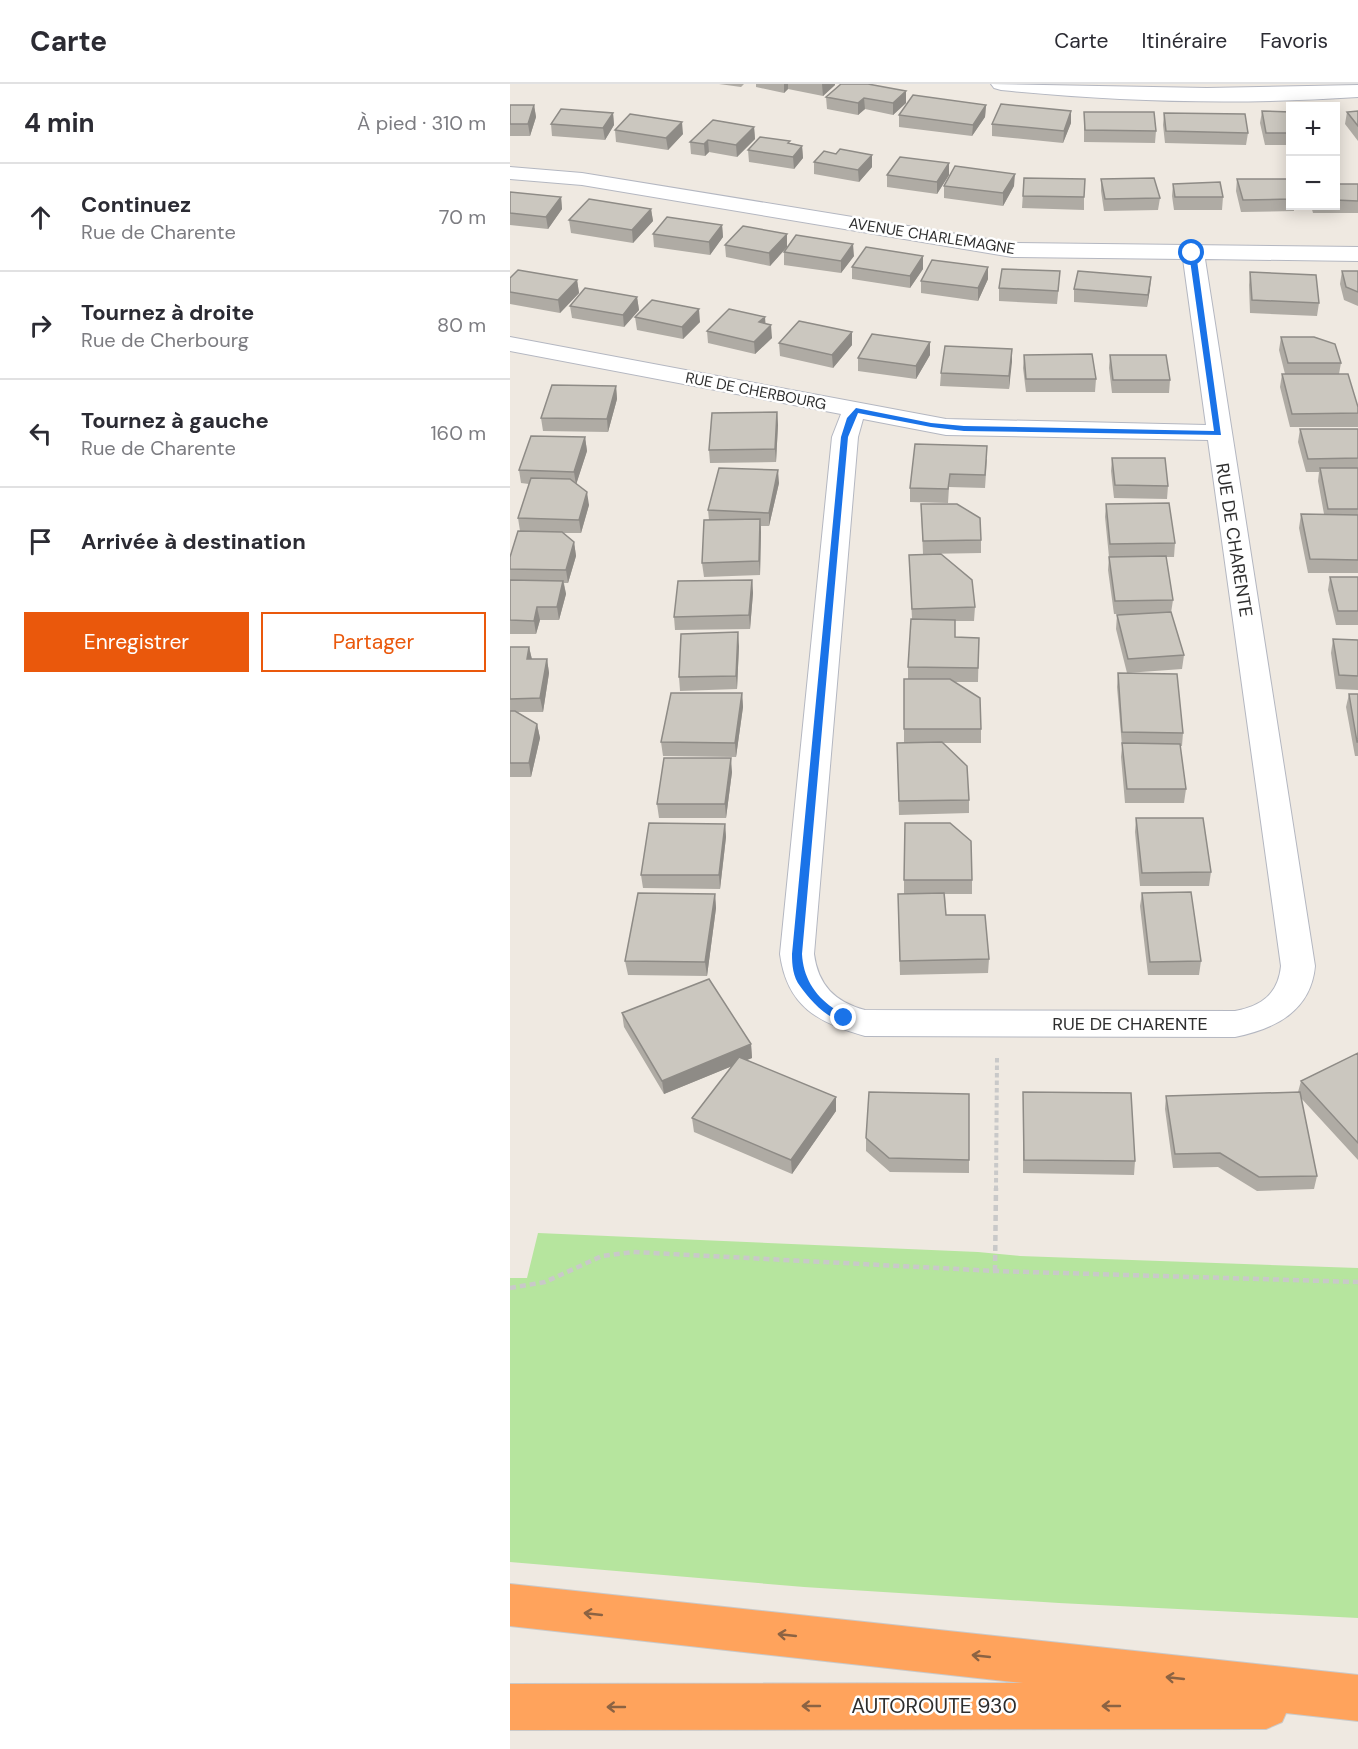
<!DOCTYPE html>
<html lang="fr">
<head>
<meta charset="utf-8">
<style>
  body { margin:0; font-family:"DM Sans",sans-serif; background:#f7f7f7; color:#2b2b33 }
  .controls { position:absolute; right:18px; top:18px; display:grid; overflow:hidden; border-radius:0px; box-shadow:0 3px 15px #0003 }
  .controls button { width:54px; height:54px; display:grid; place-items:center; padding:0; border:0; border-bottom:2px solid #e1e1e2; background:#fff; color:#2b2b33; font:30px sans-serif }
  .stop { position:absolute; width:18px; height:18px; margin:-14px; border:4px solid #1a73e8; border-radius:50%; background:#fff }
  .stop.end { background:#1a73e8; border-color:#fff; box-shadow:0 2px 6px #0008 }
  .list { margin:0; padding:0; list-style:none }
  h2 { display:flex; justify-content:space-between; align-items:center; height:78px; margin:0; padding:0 24px; font-size:26px }
  h2 small { font-size:20px; font-weight:400; color:#7c7c81 }
  .list li { display:grid; grid-template-columns:39px 1fr auto; gap:18px; align-items:center; box-sizing:border-box; height:108px; padding:0 24px; border-top:2px solid #e1e1e2 }
  .list b { display:block; font-size:22px; white-space:nowrap }
  .list p { margin:0; font-size:20px; white-space:nowrap; color:#7c7c81 }
  .list em { font-size:20px; font-style:normal; color:#7c7c81 }
  .actions { display:flex; gap:12px; padding:18px 24px }
  .actions a { flex:1; padding:14px 0; border:2px solid #ea580c; border-radius:0px; text-align:center; font-size:21px; color:#ea580c }
  .actions .main { background:#ea580c; color:#fff }
  .icon { flex:none; width:33px; height:33px; fill:none; stroke:currentColor; stroke-width:2; stroke-linecap:round; stroke-linejoin:round }
  .map { position:relative; flex:none; width:848px; height:1665px; overflow:hidden }
  header { display:flex; align-items:center; gap:36px; box-sizing:border-box; height:84px; padding:0 30px; background:#fff; border-bottom:2px solid #e1e1e2 }
  header strong { font-size:28px }
  nav { display:flex; gap:33px; margin-inline-start:auto; font-size:21px }
  main { display:flex }
  aside { flex:1; background:#fff }
  .map>svg:first-child { display:block }
  .green { fill:#b6e59e }
  .lines { fill:none; stroke-linecap:round; stroke-linejoin:round }
  .minor-casing { stroke:#b4b7c1; stroke-width:2 }
  .highway-casing { stroke:#c9c9c9; stroke-width:2 }
  .path-far1 { stroke:#c9c9c9; stroke-width:4; stroke-dasharray:4.5 3; stroke-linecap:butt }
  .path { stroke:#c9c9c9; stroke-width:4.5; stroke-dasharray:6 4; stroke-linecap:butt }
  .minor { fill:#fff; fill-rule:evenodd }
  .highway { fill:#ffa35c; fill-rule:evenodd }
  .wall { fill:#afaba4 }
  .shaded-wall { fill:#8e8b86 }
  .building { fill:#cbc7bf; stroke:#8e8b86; stroke-width:1.5 }
  .oneway { stroke:#8c6343 }
  .route { fill:#1a73e8 }
  .labels { text-anchor:middle; stroke-width:5; stroke-linejoin:round; paint-order:stroke }
  .far-street-label { font-size:15px; fill:#2e2e2e; stroke:#fff }
  .street-label { font-size:18px; fill:#2e2e2e; stroke:#fff }
  .near-street-label { font-size:21px; fill:#2e2e2e; stroke:#fff }
</style>
</head>
<body>
<header>
<strong>Carte</strong>
<nav><a>Carte</a><a>Itinéraire</a><a>Favoris</a></nav>
</header>
<main>
<aside>
<h2>4 min<small>À pied · 310 m</small></h2>
<ul class="list">
<li><svg class="icon" aria-label="ahead" viewBox="0 0 24 24"><path d="M12 20V5M6 11l6-6 6 6"/></svg><div><b>Continuez</b><p>Rue de Charente</p></div><em>70 m</em></li>
<li><svg class="icon" aria-label="right" viewBox="0 0 24 24"><path d="M7 20v-9h11M14 6l5 5-5 5"/></svg><div><b>Tournez à droite</b><p>Rue de Cherbourg</p></div><em>80 m</em></li>
<li><svg class="icon" aria-label="left" viewBox="0 0 24 24"><path d="M17 20v-9H6M10 6l-5 5 5 5"/></svg><div><b>Tournez à gauche</b><p>Rue de Charente</p></div><em>160 m</em></li>
<li><svg class="icon" aria-label="arrive" viewBox="0 0 24 24"><path d="M6 21V4h12l-3 4 3 4H6"/></svg><div><b>Arrivée à destination</b></div></li>
</ul>
<div class="actions"><a class="main">Enregistrer</a><a>Partager</a></div>
</aside>
<div class="map">
<svg width="848" height="1665" viewBox="0 0 848 1665">
  <rect width="100%" height="100%" fill="#efe9e1"/>
  <!-- green -->
  <path class="green" d="M28 1149 468 1168 510 1172 848 1184V1534L549 1519 294 1503 0 1478V1194H17Z"/>
  <g class="lines">
    <!-- minor casing -->
    <g class="minor-casing">
      <path id="minor" d="M481 0 697 4 848 1V13C730 21 609 18 491 6L484 4Z
        M0 83 72 89 502 159 848 163V177L695 175 805 882C801 927 765 945 725 953L355 952C308 939 277 922 270 870L322 353 331 330 0 267V253L436 335 696 341 673 175 502 173 72 101 0 95ZM353 335 436 351 698 356 771 882C768 910 752 922 725 927L355 926C325 918 308 901 304 870L348 353Z"/>
    </g>
    <!-- highway casing -->
    <g class="highway-casing">
      <path id="highway" d="M0 1500 848 1591V1637L776 1629 772 1638 756 1645 0 1646V1600L513 1599 0 1542Z"/>
    </g>
    <!-- path-far1 -->
    <path class="path-far1" d="M486 1106 487 974"/>
    <!-- path -->
    <path class="path" d="M485 1187 486 1104
      M0 1204 35 1198 92 1172 123 1168 485 1187 848 1198"/>
    <!-- minor -->
    <use href="#minor" class="minor"/>
    <!-- highway -->
    <use href="#highway" class="highway"/>
  </g>
  <!-- wall -->
  <path class="wall" d="M209 0H234L231 3Z
    M246 0H325V1L313 12 278 5 274 9 246 3Z
    M396 7V19L383 31 355 25 348 31 317 25 316 13Z
    M0 21H24L26 33 20 52H0Z
    M476 21 475 33 462 52 389 43V31Z
    M752 27 780 28V61H755L750 39Z
    M848 27V57L835 40 837 28Z
    M574 28 646 47 645 59 574 58Z
    M103 29 104 41 95 56 42 52 41 40Z
    M654 29 738 49 736 61 655 59 653 41Z
    M561 39 553 59 482 52V40Z
    M244 43 245 55 227 73 199 68 195 72 181 70 180 58Z
    M105 46 173 50 158 66 106 58Z
    M280 60 292 62 293 74 284 85 239 78 238 66Z
    M326 70 362 83 349 98 304 90V78Z
    M439 79V91L427 110 377 103V91Z
    M514 94 574 113V126L512 124Z
    M591 95 650 114 648 126 594 127 591 107Z
    M727 95 780 101V122H784V127L731 128 726 107Z
    M663 100 713 113 712 126H664L662 112Z
    M825 100H848V129H803L801 122H825Z
    M434 102H504L493 122 434 114Z
    M0 108 51 113 52 125 38 145 0 141Z
    M141 125 143 137 123 159 61 149 59 136Z
    M212 141 213 153 200 171 144 163 143 150Z
    M277 150V163L260 182 216 173 215 161Z
    M274 168 344 172 331 189 274 181Z
    M413 172V185L400 204 342 195V183Z
    M478 183V195L468 217 411 209V197Z
    M832 187H848V222L834 216 830 200Z
    M740 188 809 219 807 232 740 229 739 201Z
    M0 194 67 196 69 209 50 229 0 220Z
    M549 200 547 220 489 217V204Z
    M564 205H640L637 223 564 218Z
    M127 213 129 226 114 243 62 234 60 222Z
    M125 233 190 238 173 255 127 246Z
    M255 240 262 254 245 270 198 259 197 247Z
    M771 253 831 279 829 290 848 323V343H780L770 303 772 290H775L769 266Z
    M420 258V271L406 295 348 287V274Z
    M269 259 342 261 323 284 270 272Z
    M502 265 499 305 430 302 431 289Z
    M514 271 586 295 585 308H516L513 284Z
    M600 271 660 296 659 309H602L599 284Z
    M106 302 107 315 98 348 33 347 31 334Z
    M267 328 268 341 266 378 200 379 199 366Z
    M790 345H848V489H798L789 444 791 430H814L808 397 809 388H796L788 358Z
    M75 353 77 367 66 400 79 421 71 449H53L64 458 66 472 58 499H54L56 510 49 536H30L26 550H0V473L10 447 8 434 19 400 11 399 9 386Z
    M602 374 658 402 657 415 604 414 601 387Z
    M477 375 475 404 439 403 438 419 400 418V404Z
    M269 399 259 442H251L250 491 194 493 192 479 199 436 198 426Z
    M411 420 471 456V469L413 470Z
    M596 420 665 459 664 473H656L663 516 661 529 674 571 672 585 617 589 606 545 607 531 630 530H604L598 486 599 473 595 433Z
    M399 471 465 523 464 537H445V553L469 554 468 598H445L471 645V659H432L459 716V729L389 731 387 659H394V595H398V583L402 535Z
    M820 493H848V541H826L818 506Z
    M242 496 243 509 240 545 165 546 164 533Z
    M823 555 848 556V606L826 605 821 569Z
    M229 562 227 605 170 607 169 593Z
    M0 563H19L22 575H37L39 589 33 628H7L27 640 30 654 21 693H0Z
    M608 589 673 649 672 662H670L676 705 674 719H615L611 673 612 662 607 603Z
    M232 609 233 623 226 673 153 672 151 658Z
    M839 610H848V672H845L836 623Z
    M222 688 216 734H149L147 720Z
    M626 734 701 788 699 802H630L625 748Z
    M215 740 216 753 210 805 133 804 131 791Z
    M394 796H462V810H435L436 831 479 875 478 889 390 891 388 810H394Z
    M632 809 691 877 689 891H638L630 822Z
    M205 810 206 824 197 892 118 891 115 877Z
    M112 929 241 960 242 974 236 976 326 1027 282 1090 184 1048 182 1034 222 982 154 1010 114 943Z
    M848 969V1076L791 1014 807 1092 804 1105 747 1107 708 1083 663 1084 655 1025 656 1012 788 1008 791 997Z
    M513 1008 625 1077 624 1091 513 1089Z
    M459 1010V1089L380 1088 356 1067V1054Z"/>
  <!-- shaded-wall -->
  <path class="shaded-wall" d="M274 0H278V5L274 9Z
    M312 0H325V1L313 12Z
    M396 7V19L383 31V19Z
    M354 14 355 25 348 31V19Z
    M24 21 26 33 20 52 18 40Z
    M476 21 475 33 462 52 463 41Z
    M561 27V39L553 59 554 47Z
    M103 29 104 41 95 56 93 44Z
    M172 38 173 50 158 66 156 54Z
    M244 43 245 55 227 73 226 61Z
    M198 56 199 68 195 72 194 60Z
    M292 62 293 74 284 85 283 73Z
    M362 71V83L349 98 348 86Z
    M439 79V91L427 110V98Z
    M505 90 504 102 493 122V109Z
    M51 113 52 125 38 145 36 133Z
    M141 125 143 137 123 159 122 146Z
    M212 141 213 153 200 171 199 158Z
    M277 150V163L260 182 259 169Z
    M343 160 344 172 331 189V177Z
    M413 172V185L400 204V192Z
    M478 183V195L468 217V204Z
    M641 193 640 205 637 223 638 211Z
    M67 196 69 209 50 229 48 216Z
    M127 213 129 226 114 243 113 231Z
    M189 225 190 238 173 255 172 243Z
    M255 233 256 246 249 238Z
    M261 241 262 254 245 270 244 258Z
    M342 248V261L323 284 322 271Z
    M420 258V271L406 295V282Z
    M502 265V278L499 305V292Z
    M106 302 107 315 98 348 97 335Z
    M267 328 268 341 266 378 265 365Z
    M75 353 77 367 66 401 64 388Z
    M268 386 269 399 259 442V429Z
    M77 408 79 421 71 449 69 436Z
    M250 435 251 448 250 491 249 477Z
    M64 458 66 472 58 499 56 486Z
    M242 496 243 509 240 545 239 531Z
    M53 497 56 510 49 536 47 523Z
    M27 523 30 536 26 550 24 537Z
    M228 548 229 562 227 605 226 592Z
    M19 563 22 576 17 575Z
    M37 575 39 589 33 628 30 614Z
    M232 609 233 623 226 673 225 659Z
    M27 640 30 654 21 693 19 679Z
    M221 674 222 688 216 734 215 720Z
    M215 740 216 753 210 805 209 791Z
    M205 810 206 824 197 892 195 878Z
    M241 960 242 974 154 1010 152 997Z
    M326 1013V1027L282 1090 281 1076Z"/>
  <!-- building -->
  <path class="building" d="M331 0H358L396 7 383 19 354 14 348 19 316 13Z
    M403 11 476 21 463 41 389 31Z
    M491 20 561 27 554 47 482 40Z
    M0 21H24L18 40H0Z
    M51 25 103 29 93 44 41 40Z
    M752 27 780 28V49H756Z
    M848 27V42L837 28Z
    M574 28H644L646 47 575 46Z
    M654 29 735 30 738 49 656 47Z
    M120 30 172 38 156 54 105 46Z
    M203 36 244 43 226 61 198 56 194 60 180 58Z
    M250 53 280 57 278 59 292 62 283 73 238 66Z
    M330 65 362 71 348 86 304 78 314 67 326 70Z
    M390 73 439 79 427 98 377 91Z
    M445 82 505 90 493 109 434 102Z
    M514 94 575 95 574 113 513 112Z
    M644 94 650 114 595 115 591 95Z
    M727 95H779L780 101V115L733 116Z
    M710 98 713 113H665L663 100Z
    M825 100H848V117L825 116Z
    M0 108 51 113 36 133 0 129Z
    M79 115 141 125 122 146 59 136Z
    M157 133 212 141 199 158 143 150Z
    M233 142 277 150 259 169 215 161Z
    M286 151 343 160 331 177 274 168Z
    M356 163 413 172 400 192 342 183Z
    M422 176 478 183 468 204 411 197Z
    M492 185 550 187 548 207 489 204Z
    M8 186 67 196 48 216 0 208V194Z
    M568 187 641 193 638 211 564 205Z
    M832 187H848V208L836 203Z
    M740 188 806 191 809 219 742 216Z
    M75 204 127 213 113 231 60 222Z
    M142 216 189 225 172 243 125 233Z
    M219 225 255 233 249 238 261 241 244 258 197 247Z
    M289 237 342 248 322 271 269 259Z
    M362 250 420 258 406 282 348 274Z
    M771 253H804L825 260 831 279H778Z
    M435 262 502 265 499 292 431 289Z
    M582 270 586 295H516L514 271Z
    M600 271H656L660 296H603Z
    M772 290H838L848 323V329L782 330Z
    M42 301 106 302 97 335 31 334Z
    M267 328 265 365 199 366 202 329Z
    M790 345H848V374L798 375Z
    M21 352 75 353 64 388 9 386Z
    M405 360 477 362 475 391 440 390 438 405 400 404Z
    M602 374H655L658 402 605 401Z
    M209 384 268 386 259 429 198 426Z
    M810 384H848V425H818Z
    M21 394 60 395 77 408 69 436 8 434Z
    M659 419 665 459 600 460 596 420Z
    M411 420H447L470 434 471 456 413 457Z
    M791 430 848 431V476L800 475Z
    M250 435 249 477 192 479 194 436Z
    M8 447 52 448 64 458 56 486 0 485V473Z
    M431 470 462 496 465 523 402 525 399 471Z
    M656 472 663 516 605 517 599 473Z
    M820 493H848V527H828Z
    M0 496 53 497 47 523H27L24 537 0 536Z
    M242 496 239 531 164 533 168 497Z
    M661 528 674 571 618 575 607 531Z
    M401 535 445 536V553L469 554 468 584 398 583Z
    M228 548 226 592 169 593 171 550Z
    M823 555 848 556V592L829 591Z
    M0 563H19L17 575H37L30 614 0 615Z
    M608 589 667 590 673 649 612 648Z
    M394 595H440L470 614 471 645H394Z
    M161 609H232L225 659 151 658Z
    M839 610H848V658H847Z
    M0 627H5L27 640 19 679H0Z
    M432 658 457 682 459 716 389 717 387 659Z
    M612 659 670 660 676 705H617Z
    M154 674H221L215 720H147Z
    M626 734H693L701 788 632 789Z
    M139 739 215 740 209 791H131Z
    M395 739H440L461 757 462 796H394Z
    M681 808 691 877 640 878 632 809Z
    M128 809 205 810 195 878 115 877Z
    M434 809 436 831H475L479 875 390 877 388 810Z
    M199 895 241 960 152 997 112 929Z
    M848 969V1059L791 997Z
    M229 973 326 1013 281 1076 182 1034Z
    M359 1008 459 1010V1076L379 1074 356 1054Z
    M513 1008 621 1009 625 1077 514 1076Z
    M790 1008 807 1092 749 1093 710 1069 665 1070 656 1012Z"/>
  <!-- one-way arrows -->
  <defs><path id="oneway-shaft" d="M-6 0H5M1.5-3L5.5 0L1.5 3" fill="none" stroke-width="1.6" stroke-linecap="round" stroke-linejoin="round" transform="scale(1.5)"/></defs>
  <g class="oneway">
    <use href="#oneway-shaft" transform="translate(83 1530) rotate(-174)"/>
    <use href="#oneway-shaft" transform="translate(277 1551) rotate(-174)"/>
    <use href="#oneway-shaft" transform="translate(471 1572) rotate(-174)"/>
    <use href="#oneway-shaft" transform="translate(665 1594) rotate(-174)"/>
    <use href="#oneway-shaft" transform="translate(301 1622) rotate(180)"/>
    <use href="#oneway-shaft" transform="translate(601 1622) rotate(180)"/>
    <use href="#oneway-shaft" transform="translate(106 1623) rotate(180)"/>
  </g>
  <!-- route -->
  <path class="route" d="M682 167 686 169 711 351 454 347 421 343 348 329 338 353 292 870C293 892 304 911 323 924 329 928 335 929 340 934L338 937C321 940 299 915 290 902 283 893 282 881 282 870L331 353 337 334 346 324 421 339 454 342 704 347 679 169Z"/>
  <g class="labels">
    <!-- far-street labels -->
    <g class="far-street-label">
      <text transform="translate(422 152) rotate(9)" y="5">AVENUE CHARLEMAGNE</text>
      <text transform="translate(246 307) rotate(11)" y="5">RUE DE CHERBOURG</text>
    </g>
    <!-- street labels -->
    <g class="street-label">
      <text transform="translate(724 456) rotate(81)" y="6">RUE DE CHARENTE</text>
      <text x="620" y="946">RUE DE CHARENTE</text>
    </g>
    <!-- near-street labels -->
    <g class="near-street-label">
      <text x="424" y="1629">AUTOROUTE 930</text>
    </g>
  </g>
</svg>
<div class="controls">
<button>+</button>
<button>−</button>
</div>
<div class="stop" style="left:682px;top:169px"></div>
<div class="stop end" style="left:334px;top:934px"></div>
</div>
</main>
</body>
</html>
